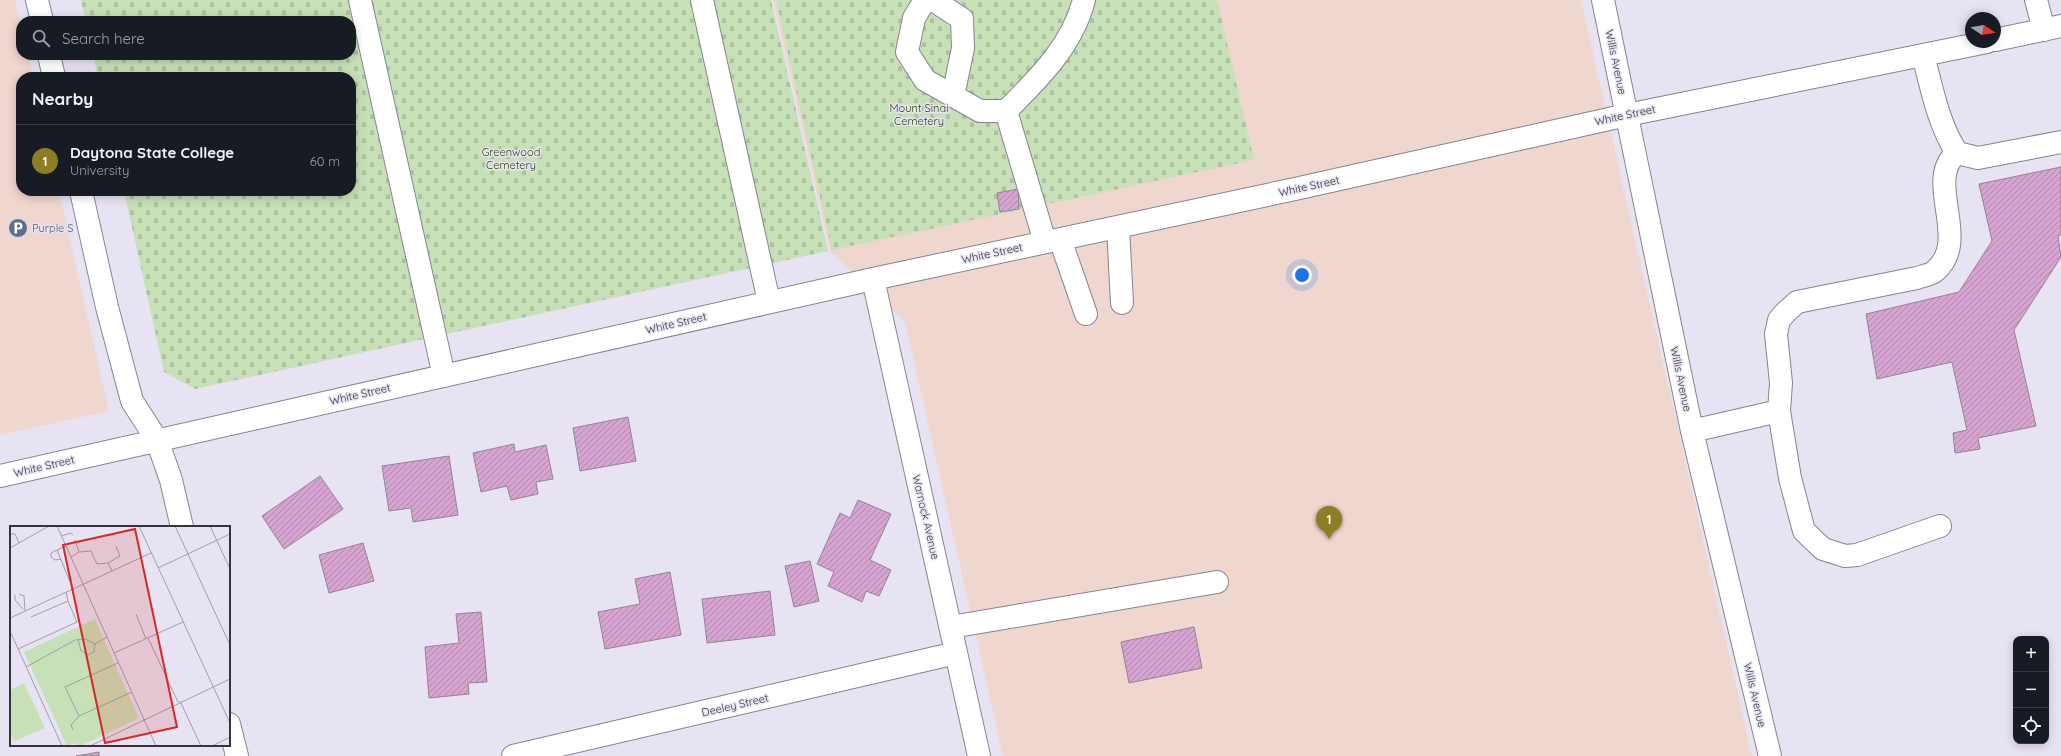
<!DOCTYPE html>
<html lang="en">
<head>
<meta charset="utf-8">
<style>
  body { margin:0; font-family:Quicksand,sans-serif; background:#20242c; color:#f1f3f6 }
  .controls { position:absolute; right:12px; bottom:12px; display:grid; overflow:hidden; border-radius:8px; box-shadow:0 2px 10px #0003 }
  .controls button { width:36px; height:36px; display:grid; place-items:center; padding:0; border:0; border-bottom:1px solid #363941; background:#171b24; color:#f1f3f6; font:20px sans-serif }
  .compass { position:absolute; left:1965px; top:12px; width:36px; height:36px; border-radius:50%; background:#171b24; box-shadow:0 2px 10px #0003; rotate:102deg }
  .you { position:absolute; left:1302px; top:275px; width:14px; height:14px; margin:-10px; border:3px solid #fff; border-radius:50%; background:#1a73e8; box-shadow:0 0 0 6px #1a73e833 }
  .badge { display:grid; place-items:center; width:26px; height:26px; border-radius:50%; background:#8d7d23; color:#fff; font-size:13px; font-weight:700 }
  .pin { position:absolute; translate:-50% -33px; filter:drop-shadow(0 1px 2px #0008) }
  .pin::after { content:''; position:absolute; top:21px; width:14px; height:12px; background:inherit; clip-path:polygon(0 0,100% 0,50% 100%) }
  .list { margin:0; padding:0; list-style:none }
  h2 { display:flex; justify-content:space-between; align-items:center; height:52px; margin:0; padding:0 16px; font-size:17px }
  h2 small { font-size:13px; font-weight:400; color:#9ea1a6 }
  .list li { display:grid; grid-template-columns:26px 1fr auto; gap:12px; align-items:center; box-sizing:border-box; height:72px; padding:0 16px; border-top:1px solid #363941 }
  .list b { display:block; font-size:15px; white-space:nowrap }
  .list p { margin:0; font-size:13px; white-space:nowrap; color:#9ea1a6 }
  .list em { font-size:13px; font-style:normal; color:#9ea1a6 }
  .icon { flex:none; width:22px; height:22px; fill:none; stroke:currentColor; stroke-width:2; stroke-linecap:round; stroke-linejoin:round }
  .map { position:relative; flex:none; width:2061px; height:756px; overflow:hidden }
  .search { position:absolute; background:#171b24; box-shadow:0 2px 10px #0003; left:16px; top:16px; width:340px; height:44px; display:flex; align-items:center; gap:10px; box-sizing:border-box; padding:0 14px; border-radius:16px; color:#9ea1a6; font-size:15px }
  .panel { position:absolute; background:#171b24; box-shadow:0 2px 10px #0003; left:16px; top:72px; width:340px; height:124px; border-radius:16px }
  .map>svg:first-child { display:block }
  .education { fill:#efd6cf }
  .cemetery { fill:url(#cemetery-stones) }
  .building { fill:url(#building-hatch); stroke:#928590 }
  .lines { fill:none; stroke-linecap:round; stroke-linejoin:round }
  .minor-casing { stroke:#888291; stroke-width:24 }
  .minor { stroke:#fff; stroke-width:22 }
  .labels { text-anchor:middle; stroke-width:3; stroke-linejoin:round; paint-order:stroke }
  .street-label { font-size:11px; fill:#37353b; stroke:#e8e3f2 }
  .park-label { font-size:11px; fill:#29450a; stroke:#e8e3f2 }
  .service-label { font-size:11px; fill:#4e5e75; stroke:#e8e3f2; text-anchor:start }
  .inset-road { fill:none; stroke:#a19da9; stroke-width:1 }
  .view { fill:#d62828; fill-opacity:0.15; stroke:#d62828; stroke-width:2 }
  .inset-edge { fill:none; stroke:#37353b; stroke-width:2 }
</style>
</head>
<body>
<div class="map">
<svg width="2061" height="756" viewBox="0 0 2061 756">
  <defs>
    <pattern id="cemetery-stones" width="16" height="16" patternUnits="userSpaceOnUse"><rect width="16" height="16" fill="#c8e0b7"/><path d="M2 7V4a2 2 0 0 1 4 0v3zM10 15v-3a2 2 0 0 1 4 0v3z" fill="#acc19e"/></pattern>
    <pattern id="building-hatch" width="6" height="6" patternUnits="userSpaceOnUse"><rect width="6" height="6" fill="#d6a4d0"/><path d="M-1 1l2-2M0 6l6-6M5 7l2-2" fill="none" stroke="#ae86aa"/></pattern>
  </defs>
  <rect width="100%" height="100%" fill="#e8e3f2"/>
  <!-- education -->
  <path class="education" d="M0 0H15L21 27V55H28L33 77H21V191H59L109 411 0 435Z
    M773 0H1581L1752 756H1003L905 322 830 251Z"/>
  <!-- cemetery -->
  <path class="cemetery" d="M81 0H771L828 251 195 389 164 372 124 191H351V77H98L93 55H351V21H85Z
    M776 0H1217L1254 160 832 250Z"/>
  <!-- building -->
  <path class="building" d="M2061 167V235L2058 236 2061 257 2014 330 2036 426 1978 438 1980 449 1955 453 1953 433 1967 430 1952 362 1877 379 1866 314 1959 292 1992 241 1979 184Z
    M1018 189 1019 209 1000 212 997 193Z
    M628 417 636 461 580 471 573 428Z
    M514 444 515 452 546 445 553 479 536 482 538 494 511 500 507 486 481 492 473 453Z
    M449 456 458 515 413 522 411 508 389 511 382 466Z
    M320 476 343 509 284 549 262 516Z
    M858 500 891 514 870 560 891 570 879 596 866 591 862 602 828 586 834 572 817 564 840 513 850 518Z
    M363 543 374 581 329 593 319 555Z
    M810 561 819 601 794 607 785 566Z
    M670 572 681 635 605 649 598 612 640 604 635 579Z
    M770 591 775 635 707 643 702 599Z
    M481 612 487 682 468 683 469 694 429 698 425 647 459 643 456 614Z
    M1194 627 1202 668 1129 683 1121 642Z
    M99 752V756H76Z"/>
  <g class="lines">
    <!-- minor casing -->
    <g class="minor-casing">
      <path id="minor" d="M37 0 42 21
        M360 0 444 376
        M702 0 769 302
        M925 0 914 18 907 52 925 80 980 111H1006
        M933 0 962 19 963 48 953 96
        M1603 0 1692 431 1770 756
        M2036 0 2044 30
        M1995 40 2061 26
        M49 55 54 77
        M1923 55C1932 89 1938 123 1957 153L1978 158 2061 142
        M81 191 107 307 132 401 157 440 171 480 182 527
        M1118 227 1122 303
        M1060 239 1086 314
        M1045 242 1006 111C1039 78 1072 46 1084 0
        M873 279 979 756
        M1779 411 1790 478 1804 531 1823 549 1845 556 1857 555 1940 526
        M1692 431 1779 411 1781 383 1776 334 1779 320 1785 313 1797 302 1917 278C1922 276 1931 275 1935 271 1972 240 1923 180 1957 153
        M0 476 873 279 1295 189 1627 115 1987 42
        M951 627 1217 582
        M229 724 237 756
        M513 756 956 653"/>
    </g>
    <!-- minor -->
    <use href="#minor" class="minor"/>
  </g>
  <!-- icons -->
  <defs>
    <g id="parking-disc" transform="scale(1)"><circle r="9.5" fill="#5c6f8a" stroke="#e8e3f2"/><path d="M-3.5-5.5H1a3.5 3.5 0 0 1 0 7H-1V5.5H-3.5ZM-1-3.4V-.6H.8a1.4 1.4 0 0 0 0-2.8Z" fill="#fff"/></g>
  </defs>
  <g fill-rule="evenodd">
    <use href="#parking-disc" x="18" y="228"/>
  </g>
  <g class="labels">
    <!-- street labels -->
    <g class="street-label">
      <text transform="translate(1616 62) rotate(78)" y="4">Willis Avenue</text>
      <text transform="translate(1625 115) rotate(-12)" y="4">White Street</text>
      <text transform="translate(1309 186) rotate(-12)" y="4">White Street</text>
      <text transform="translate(992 253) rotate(-12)" y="4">White Street</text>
      <text transform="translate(676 323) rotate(-13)" y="4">White Street</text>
      <text transform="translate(1681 379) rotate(78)" y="4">Willis Avenue</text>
      <text transform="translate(360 394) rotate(-13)" y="4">White Street</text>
      <text transform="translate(44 466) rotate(-13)" y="4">White Street</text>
      <text transform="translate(926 517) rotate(77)" y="4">Warnock Avenue</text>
      <text transform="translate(1755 695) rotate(77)" y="4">Willis Avenue</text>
      <text transform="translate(735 705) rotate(-13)" y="4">Deeley Street</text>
    </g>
    <!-- park labels -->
    <g class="park-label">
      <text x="919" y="112">Mount Sinai<tspan x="919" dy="13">Cemetery</tspan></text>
      <text x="511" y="156">Greenwood<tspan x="511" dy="13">Cemetery</tspan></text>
    </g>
    <!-- service labels -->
    <g class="service-label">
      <text x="32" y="232">Purple S</text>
    </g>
  </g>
  <!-- overview -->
  <g transform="translate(10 526)">
    <rect width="220" height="220" fill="#e8e3f2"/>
    <path d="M85 93 128 190 127 193 70 220 65 217 57 220 14 126Z" fill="#c8e0b7"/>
    <path d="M14 157 35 202 4 215 0 206V164Z" fill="#c8e0b7"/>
    <path class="inset-road" d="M47 0 146 220M129 0 220 197M165 0 220 119M200 0 220 43M0 8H5L9 17M52 10 60 7 63 9M56 20 47 24 60 56M0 22 39 0M47 24 41 27V31L45 34 51 33M69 26 81 25 87 38 98 37 102 45M61 31 69 26 65 14M98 37 110 30 106 20M148 42 220 8M9 68 14 70 15 85M5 69V74L13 83M126 88 136 113M21 91 58 75 56 66M0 92 141 27M0 105 52 220M138 112 168 176M68 113 71 125 78 129 84 126 85 118M8 123 67 96 58 75M104 127 173 96M108 137 55 161 69 190 122 166M16 141 65 114 75 113 85 118 97 111M170 175 191 220M63 204 61 199 69 190M80 220 220 153M202 220 220 211"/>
    <path class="view" d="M125 3 167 201 95 217 53 19Z"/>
    <rect width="220" height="220" class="inset-edge"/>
  </g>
</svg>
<div class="controls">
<button>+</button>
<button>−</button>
<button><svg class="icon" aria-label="locate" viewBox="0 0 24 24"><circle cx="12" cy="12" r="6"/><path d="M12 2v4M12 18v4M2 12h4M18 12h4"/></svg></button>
</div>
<svg class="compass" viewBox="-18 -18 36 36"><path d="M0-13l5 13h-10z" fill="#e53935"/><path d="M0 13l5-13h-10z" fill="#9ea1a6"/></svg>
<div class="you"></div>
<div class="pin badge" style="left:1329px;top:539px">1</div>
<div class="search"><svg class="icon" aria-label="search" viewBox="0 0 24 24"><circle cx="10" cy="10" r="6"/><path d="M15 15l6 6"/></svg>Search here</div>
<section class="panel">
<h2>Nearby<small></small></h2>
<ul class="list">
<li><span class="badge">1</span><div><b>Daytona State College</b><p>University</p></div><em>60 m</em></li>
</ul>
</section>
</div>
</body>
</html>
